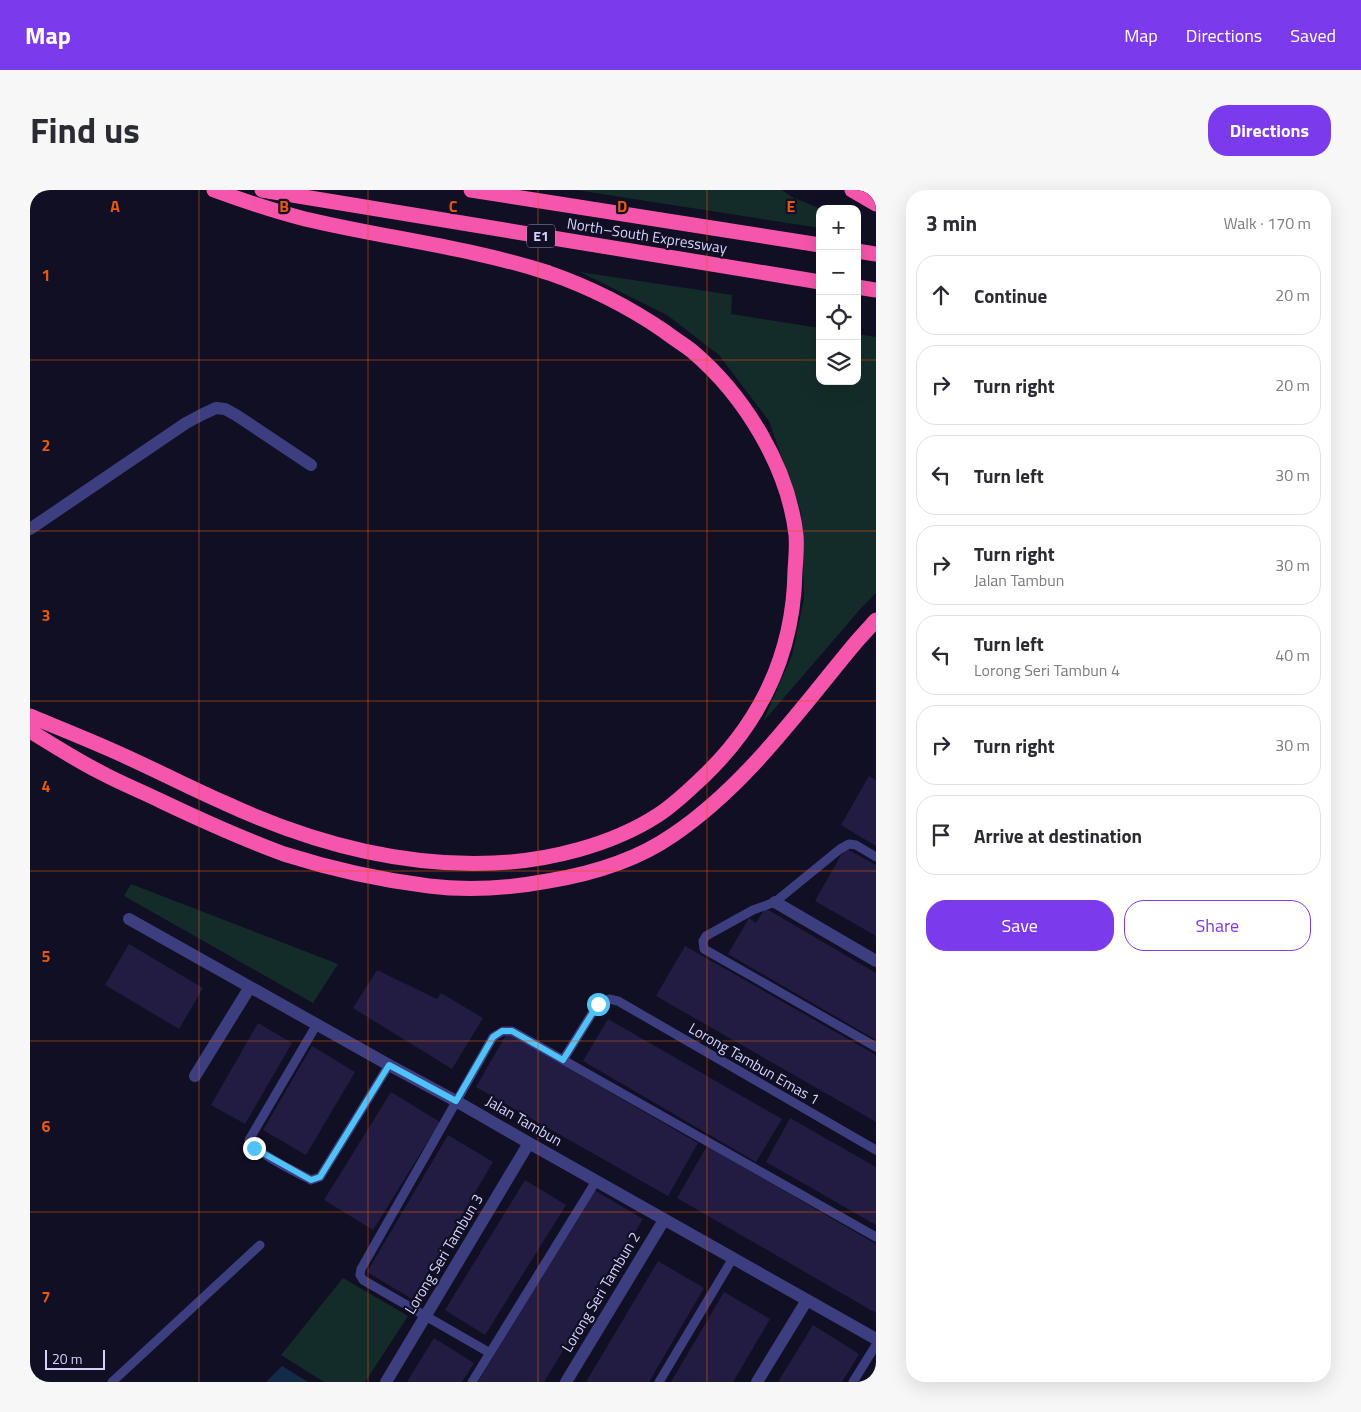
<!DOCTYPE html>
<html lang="en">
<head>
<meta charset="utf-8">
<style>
  body { margin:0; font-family:"Titillium Web",sans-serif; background:#f7f7f7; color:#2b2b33 }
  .controls { position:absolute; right:15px; top:15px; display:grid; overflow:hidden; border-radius:10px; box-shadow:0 5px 20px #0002 }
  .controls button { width:45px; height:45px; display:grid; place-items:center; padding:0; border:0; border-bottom:1px solid #e1e1e2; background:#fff; color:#2b2b33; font:25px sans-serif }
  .scale { position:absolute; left:15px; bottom:12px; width:60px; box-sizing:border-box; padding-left:5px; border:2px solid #d5d3fd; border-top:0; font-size:14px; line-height:18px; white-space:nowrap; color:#d5d3fd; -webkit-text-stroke:4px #110f23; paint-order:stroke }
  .stop { position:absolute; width:15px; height:15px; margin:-11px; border:4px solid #4fc3f7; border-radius:50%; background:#fff }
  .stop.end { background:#4fc3f7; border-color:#fff; box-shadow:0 1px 5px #0008 }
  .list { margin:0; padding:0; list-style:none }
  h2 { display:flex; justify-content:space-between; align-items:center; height:65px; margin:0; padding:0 20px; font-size:21px }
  h2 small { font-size:16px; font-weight:400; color:#7c7c81 }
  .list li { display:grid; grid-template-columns:32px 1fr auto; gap:15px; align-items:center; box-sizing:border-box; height:80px; margin:0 10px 10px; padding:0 10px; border:1px solid #e1e1e2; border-radius:20px }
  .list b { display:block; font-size:19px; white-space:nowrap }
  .list p { margin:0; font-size:16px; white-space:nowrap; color:#7c7c81 }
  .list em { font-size:16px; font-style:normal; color:#7c7c81 }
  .actions { display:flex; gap:10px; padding:15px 20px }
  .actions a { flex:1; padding:11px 0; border:1px solid #7c3aed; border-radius:20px; text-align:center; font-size:18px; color:#7c3aed }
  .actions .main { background:#7c3aed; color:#fff }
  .icon { flex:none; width:28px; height:28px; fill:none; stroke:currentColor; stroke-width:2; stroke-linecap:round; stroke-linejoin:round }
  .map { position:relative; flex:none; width:846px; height:1192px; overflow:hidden; border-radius:20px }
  header { display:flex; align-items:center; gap:30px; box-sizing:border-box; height:70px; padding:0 25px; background:#7c3aed; color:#fff }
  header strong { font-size:24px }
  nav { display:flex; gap:28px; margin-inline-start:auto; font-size:18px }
  .intro { display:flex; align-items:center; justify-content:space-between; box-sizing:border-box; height:120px; padding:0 30px }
  h1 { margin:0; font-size:35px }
  .button { padding:12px 22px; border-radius:20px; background:#7c3aed; color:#fff; font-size:18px; font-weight:700 }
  main { display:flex; gap:30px; padding:0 30px }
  aside { flex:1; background:#fff; border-radius:20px; box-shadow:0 5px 20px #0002 }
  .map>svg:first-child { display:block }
  .green { fill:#132c2a }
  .water { fill:#112b49 }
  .building { fill:#221c42 }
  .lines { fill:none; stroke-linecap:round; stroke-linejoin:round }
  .service { stroke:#3d3e7f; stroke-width:9 }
  .minor { stroke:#3d3e7f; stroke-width:12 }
  .motorway { stroke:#f655ac; stroke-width:15 }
  .route { stroke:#4fc3f7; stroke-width:6 }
  .grid { fill:none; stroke:#e8590c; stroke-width:1; stroke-opacity:0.55 }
  .labels { text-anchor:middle; stroke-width:4.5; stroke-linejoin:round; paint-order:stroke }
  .shield { fill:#110f23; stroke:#9a98bc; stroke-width:1 }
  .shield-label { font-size:14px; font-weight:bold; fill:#d5d3fd }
  .street-label { font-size:15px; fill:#d5d3fd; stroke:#110f23 }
  .grid-label { font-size:16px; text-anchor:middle; font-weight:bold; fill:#e8590c; stroke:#110f23; stroke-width:4.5; stroke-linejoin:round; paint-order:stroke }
</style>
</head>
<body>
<header>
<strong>Map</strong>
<nav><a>Map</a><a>Directions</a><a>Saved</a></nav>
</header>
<div class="intro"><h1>Find us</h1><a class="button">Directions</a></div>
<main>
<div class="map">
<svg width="846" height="1192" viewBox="0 0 846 1192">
  <rect width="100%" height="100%" fill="#110f23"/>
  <!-- green -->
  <path class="green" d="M546 0H752L762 7 791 19 790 38Z
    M550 82 702 105 701 124 790 138V191H827V144L846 147V403L832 417 733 532 762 465 774 409 771 322 739 231 689 165 637 125Z
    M101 694 308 774 283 813 94 706Z
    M313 1088 378 1126 335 1192H294L251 1165Z"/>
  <!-- water -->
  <path class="water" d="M252 1176 278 1192H236Z"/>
  <!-- building -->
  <path class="building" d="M839 586 846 590V656L811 635Z
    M815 658 846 675V746L785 711Z
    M735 718 846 783V850L698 764 719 728 726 733Z
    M99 754 173 798 149 839 75 795Z
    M655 756 846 865V932L626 806Z
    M347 780 407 809 411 803 453 828 422 879 323 818Z
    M578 829 752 929 726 972 553 871Z
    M228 833 262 853 215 934 181 915Z
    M477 843 668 953 638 1006 446 897Z
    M282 856 325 882 276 965 233 940Z
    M361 902 410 932 343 1040 294 1010Z
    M760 928 846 977V1035L736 972Z
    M418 945 463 972 382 1109 337 1082Z
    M677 956 846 1054V1123L647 1008Z
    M495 990 536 1015 455 1145 415 1120Z
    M564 1000 613 1029 514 1192H448Z
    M628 1071 674 1098 619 1192H556Z
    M694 1102 740 1129 703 1192H641Z
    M783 1135 829 1164 812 1192H748Z
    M404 1148 444 1173 432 1192H377Z"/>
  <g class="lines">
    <!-- service -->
    <path class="service" d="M846 667 826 655 819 654 810 659 745 712 723 720 676 746 673 751 674 759 846 857
      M287 834 219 950C229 965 264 981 281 990L290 987 359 875
      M533 870 568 814 579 809 588 811 846 960
      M460 1163 333 1090 330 1085 331 1079 463 847 473 841H482L846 1047
      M82 1192 230 1055
      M442 1192 566 991
      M629 1192 703 1068
      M823 1192 846 1155"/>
    <!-- minor -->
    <path class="minor" d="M0 339 156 233 173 224 186 218 195 219 206 225 281 275
      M745 712 846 771
      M99 729 359 875 426 911 499 953 846 1149
      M165 886 220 797
      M356 1192 499 953
      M536 1192 634 1030
      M727 1192 777 1110"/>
    <!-- motorway -->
    <path class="motorway" d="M232 0 790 92
      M441 0 790 55
      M822 0 846 14
      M827 61 846 64
      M827 97 846 100
      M0 526C29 538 59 550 88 563 124 579 160 598 197 614 280 652 372 677 464 673 518 671 582 655 628 625 645 614 659 600 674 586 732 530 764 461 765 380 766 368 767 356 766 345 758 276 714 205 662 161 653 154 643 148 634 141 599 117 559 97 519 83 439 57 355 48 275 29 244 21 214 11 184 0
      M0 541C23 555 46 570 70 582 90 593 111 601 131 611 171 630 213 649 254 664 301 679 351 690 399 696 438 701 480 698 518 691 561 684 607 670 643 645 717 595 770 519 827 451L846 430"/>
  </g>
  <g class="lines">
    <!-- route -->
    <path class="route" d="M224 958 281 990 290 987 359 875 426 911 463 847 472 841H482L533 870 568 814"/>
  </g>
  <!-- grid -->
  <path class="grid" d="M169 0V1192M338 0V1192M508 0V1192M677 0V1192M0 170H790M827 170H846M0 341H846M0 511H846M0 681H846M0 851H846M0 1022H846"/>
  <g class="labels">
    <!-- shield labels -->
    <rect class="shield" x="497" y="34.5" width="28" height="23" rx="4"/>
    <g class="shield-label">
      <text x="511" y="51">E1</text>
    </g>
    <!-- street labels -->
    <g class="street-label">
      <text transform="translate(617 46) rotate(9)" y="5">North–South Expressway</text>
      <text transform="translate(724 874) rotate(30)" y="5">Lorong Tambun Emas 1</text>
      <text transform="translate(494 931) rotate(30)" y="5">Jalan Tambun</text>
      <text transform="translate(414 1064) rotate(-59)" y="5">Lorong Seri Tambun 3</text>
      <text transform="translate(571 1102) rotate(-59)" y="5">Lorong Seri Tambun 2</text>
    </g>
  </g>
  <g class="grid-label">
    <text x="85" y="22">A</text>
    <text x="254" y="22">B</text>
    <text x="423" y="22">C</text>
    <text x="592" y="22">D</text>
    <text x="761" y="22">E</text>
    <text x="16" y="91">1</text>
    <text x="16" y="261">2</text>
    <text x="16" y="431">3</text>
    <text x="16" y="602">4</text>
    <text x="16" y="772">5</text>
    <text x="16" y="942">6</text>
    <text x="16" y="1113">7</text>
  </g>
</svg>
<div class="controls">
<button>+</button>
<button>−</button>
<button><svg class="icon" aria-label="locate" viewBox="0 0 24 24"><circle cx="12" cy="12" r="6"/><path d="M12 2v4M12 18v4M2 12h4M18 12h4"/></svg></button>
<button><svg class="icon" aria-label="layers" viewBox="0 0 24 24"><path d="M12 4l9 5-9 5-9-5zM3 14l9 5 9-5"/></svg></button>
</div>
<div class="scale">20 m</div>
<div class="stop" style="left:568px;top:814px"></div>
<div class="stop end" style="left:224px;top:958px"></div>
</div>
<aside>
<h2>3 min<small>Walk · 170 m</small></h2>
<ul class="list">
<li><svg class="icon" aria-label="ahead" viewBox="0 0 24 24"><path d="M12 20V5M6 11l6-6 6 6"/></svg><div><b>Continue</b></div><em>20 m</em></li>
<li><svg class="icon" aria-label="right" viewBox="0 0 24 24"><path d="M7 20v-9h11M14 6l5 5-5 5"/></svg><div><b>Turn right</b></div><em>20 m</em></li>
<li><svg class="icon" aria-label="left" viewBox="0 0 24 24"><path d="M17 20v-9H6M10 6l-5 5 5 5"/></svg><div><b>Turn left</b></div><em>30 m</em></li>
<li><svg class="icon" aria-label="right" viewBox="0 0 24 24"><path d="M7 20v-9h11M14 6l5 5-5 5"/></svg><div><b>Turn right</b><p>Jalan Tambun</p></div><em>30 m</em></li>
<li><svg class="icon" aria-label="left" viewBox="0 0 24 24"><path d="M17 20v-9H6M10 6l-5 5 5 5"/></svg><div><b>Turn left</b><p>Lorong Seri Tambun 4</p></div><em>40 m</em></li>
<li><svg class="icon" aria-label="right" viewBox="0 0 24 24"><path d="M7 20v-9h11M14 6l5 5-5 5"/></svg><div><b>Turn right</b></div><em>30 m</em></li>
<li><svg class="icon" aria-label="arrive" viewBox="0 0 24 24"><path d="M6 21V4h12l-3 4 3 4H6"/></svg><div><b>Arrive at destination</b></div></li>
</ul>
<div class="actions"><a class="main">Save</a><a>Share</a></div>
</aside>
</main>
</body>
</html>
